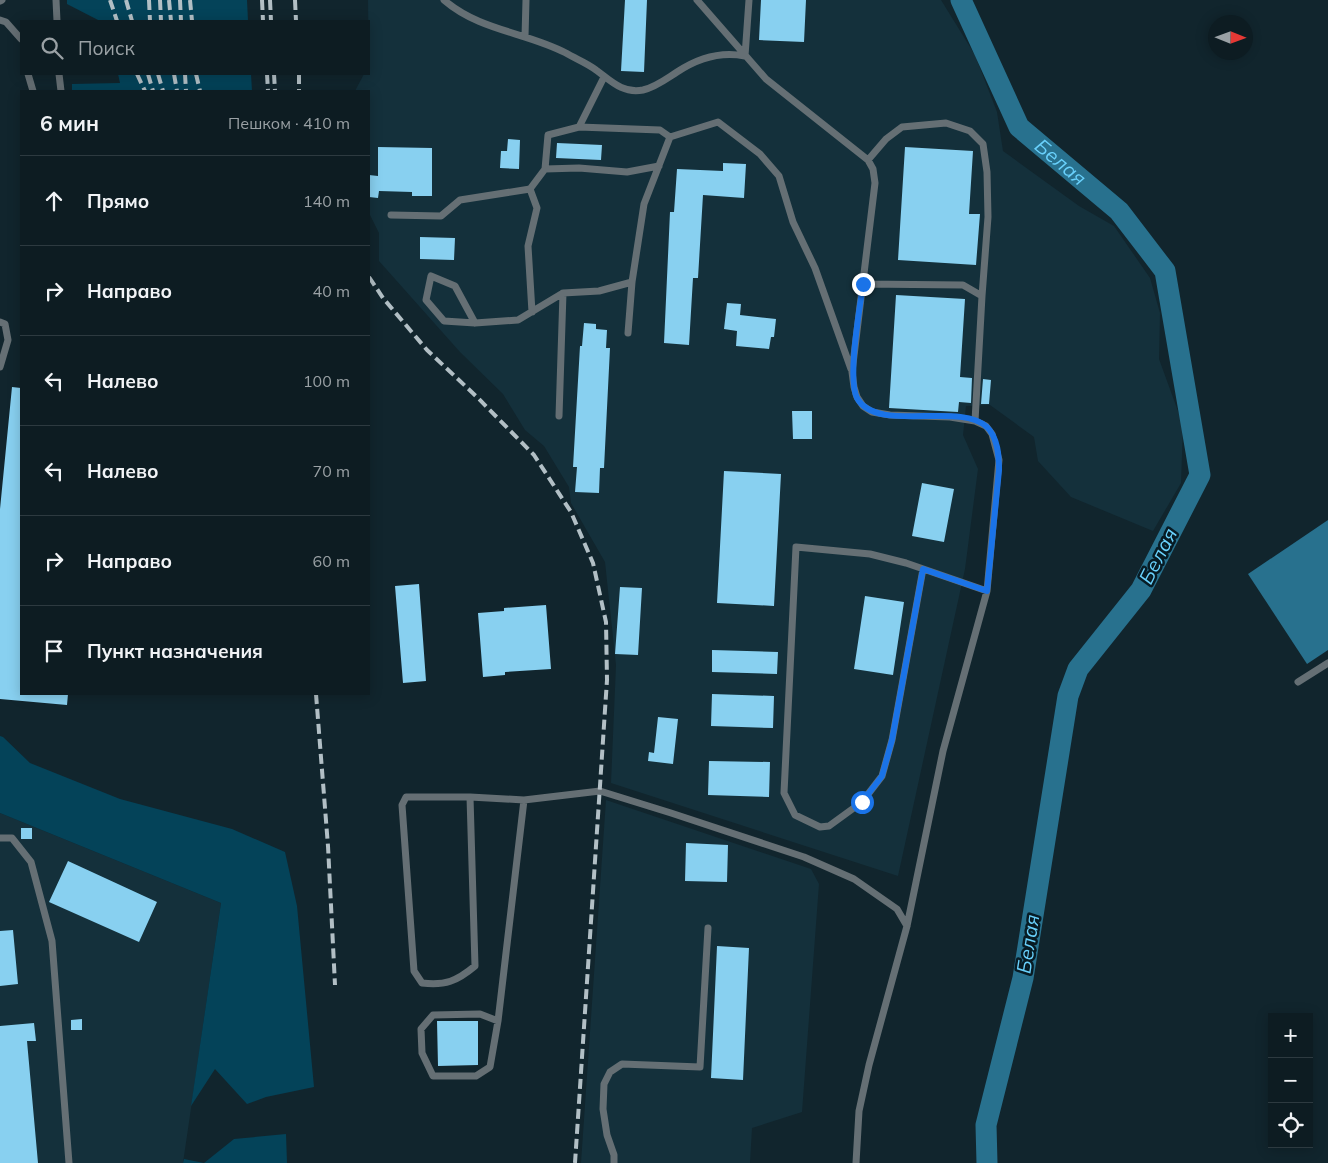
<!DOCTYPE html>
<html lang="ru">
<head>
<meta charset="utf-8">
<style>
  body { margin:0; font-family:Mulish,sans-serif; background:#16252a; color:#f1f3f6 }
  .controls { position:absolute; right:15px; bottom:15px; display:grid; overflow:hidden; border-radius:0px; box-shadow:0 2px 12px #0003 }
  .controls button { width:45px; height:45px; display:grid; place-items:center; padding:0; border:0; border-bottom:1px solid #2d3a40; background:#0d1c22; color:#f1f3f6; font:25px sans-serif }
  .compass { position:absolute; left:1208px; top:15px; width:45px; height:45px; border-radius:50%; background:#0d1c22; box-shadow:0 2px 12px #0003; rotate:91deg }
  .stop { position:absolute; width:15px; height:15px; margin:-11px; border:4px solid #1a73e8; border-radius:50%; background:#fff }
  .stop.end { background:#1a73e8; border-color:#fff; box-shadow:0 1px 5px #0008 }
  .list { margin:0; padding:0; list-style:none }
  h2 { display:flex; justify-content:space-between; align-items:center; height:65px; margin:0; padding:0 20px; font-size:21px }
  h2 small { font-size:16px; font-weight:400; color:#9aa1a5 }
  .list li { display:grid; grid-template-columns:32px 1fr auto; gap:15px; align-items:center; box-sizing:border-box; height:90px; padding:0 20px; border-top:1px solid #2d3a40 }
  .list b { display:block; font-size:19px; white-space:nowrap }
  .list em { font-size:16px; font-style:normal; color:#9aa1a5 }
  .icon { flex:none; width:28px; height:28px; fill:none; stroke:currentColor; stroke-width:2; stroke-linecap:round; stroke-linejoin:round }
  .map { position:relative; flex:none; width:1328px; height:1163px; overflow:hidden }
  .search { position:absolute; background:#0d1c22; box-shadow:0 2px 12px #0003; left:20px; top:20px; width:350px; height:55px; display:flex; align-items:center; gap:12px; box-sizing:border-box; padding:0 18px; border-radius:0px; color:#9aa1a5; font-size:19px }
  .panel { position:absolute; background:#0d1c22; box-shadow:0 2px 12px #0003; left:20px; top:90px; width:350px; height:605px; border-radius:0px }
  .map>svg:first-child { display:block }
  .built { fill:#14303b }
  .green { fill:#044359 }
  .water { fill:#28718e }
  .lines { fill:none; stroke-linecap:round; stroke-linejoin:round }
  .river { stroke:#28718e; stroke-width:21 }
  .building { fill:#88d0f0 }
  .service { stroke:#656f74; stroke-width:7 }
  .rail { stroke:#b2bfc5; stroke-width:4; stroke-dasharray:10 5; stroke-linecap:butt }
  .route { stroke:#1a73e8; stroke-width:6 }
  .labels { text-anchor:middle; stroke-width:5; stroke-linejoin:round; paint-order:stroke }
  .water-label { font-size:20px; font-style:italic; fill:#69d1fc; stroke:#071b24 }
</style>
</head>
<body>
<div class="map">
<svg width="1328" height="1163" viewBox="0 0 1328 1163">
  <rect width="100%" height="100%" fill="#11252d"/>
  <!-- built -->
  <path class="built" d="M368 0H941L975 55 997 112 1003 151 1079 206 1114 226 1150 278 1160 313 1159 359 1183 425 1181 483 1153 531 1071 497 1038 461 1034 437 990 405 966 406 963 435 978 469 965 569 898 876 611 783 616 665 605 562 571 503 569 487 544 446 525 430 503 394 460 352 379 261V233L369 213V91H355L364 74H369Z
    M606 800 811 869 819 884 802 1112 752 1128 750 1163H581Z
    M0 813 221 903 183 1163H0Z"/>
  <!-- green -->
  <path class="green" d="M67 0H247L248 21H100L67 4Z
    M118 74H251L252 91H72V84L120 83Z
    M0 736 3 737 30 763 120 799 232 829 285 852 297 906 314 1087 266 1097 247 1104 215 1069 191 1106 221 903 0 813Z
    M286 1134 287 1163H183L184 1159 204 1163 234 1139Z"/>
  <!-- water -->
  <path class="water" d="M1328 520V650L1307 664 1248 574Z"/>
  <g class="lines">
    <!-- river -->
    <path class="river" id="s1" d="M961 0 1019 127 1119 211 1165 271 1200 475 1141 590 1078 669 1068 696 1023 978 986 1125 987 1163"/>
  </g>
  <!-- building -->
  <path class="building" d="M625 0H647L644 72 621 71Z
    M761 0H806L804 42 759 40Z
    M508 139 520 140 519 169 500 168 501 151H507Z
    M557 143 602 145 601 160 556 158Z
    M378 147 432 148V196H412V192L379 191 378 198 369 197V175L378 176Z
    M905 147 973 151 969 214H980L976 265 898 260Z
    M723 163 746 164 744 198 703 195 698 278H693L689 345 664 343 670 212H674L677 169 723 171Z
    M420 237 455 238 454 260 420 259Z
    M896 295 965 299 960 377 972 378 971 403 959 402 958 412 889 408Z
    M727 303 741 304 740 315 776 319 774 337H771L769 349 736 346 737 331 724 329Z
    M584 323 596 324V329L607 330 606 348H610L604 468H600L599 493 575 492 577 467H573L580 346H582Z
    M983 379 991 380 989 404H981Z
    M12 387 21 388V694H68L67 705 0 699V509Z
    M792 411H812V439H793Z
    M724 471 781 474 774 606 717 603Z
    M922 483 954 489 944 542 912 536Z
    M419 584 426 681 403 683 395 586Z
    M620 587 642 588 638 655 615 654Z
    M865 596 904 602 893 675 854 669Z
    M546 605 551 669 505 672V675L483 677 478 613 504 611V608Z
    M712 650 778 652 777 674 712 672Z
    M712 694 774 696 773 728 711 726Z
    M658 717 678 719 673 764 648 761 649 752 654 753Z
    M709 761 770 762 769 797 708 795Z
    M21 828H32V839H21Z
    M686 843 728 845 727 882 685 881Z
    M68 861 157 902 139 942 49 902Z
    M13 930 18 984 0 986V931Z
    M717 946 749 948 743 1080 711 1078Z
    M82 1019V1030H71V1020Z
    M437 1021H478V1065L438 1066Z
    M34 1023 36 1041H27L38 1163H0V1026Z"/>
  <g class="lines">
    <!-- service -->
    <path class="service" d="M56 0 57 21
      M444 0C480 31 526 32 566 53 576 59 587 63 596 70 611 81 623 94 643 90 656 87 666 79 677 72 698 58 720 51 745 56
      M697 0 766 79 868 160 873 169 875 183 852 372 854 387 857 397 863 406 872 412 890 415 950 417 975 421 986 426 992 434 999 460 987 591 943 751 907 926 869 1065 859 1111 856 1163
      M0 1 2 0
      M0 20 6 22 21 39
      M525 37 526 0
      M745 56 749 0
      M28 74 33 91
      M59 74 61 91
      M579 127 604 77
      M868 160 886 139 902 127 946 123 970 131 983 144 987 172 988 217 982 296
      M545 169 548 135 579 127 660 130 670 137
      M530 189 537 208 528 246 532 312
      M391 215 441 216 460 200 530 189 545 169 579 168 627 172 659 166
      M863 284 963 285 982 296 975 421
      M0 322 5 324 8 340 0 367
      M475 323 455 286 431 276 426 300 444 321 475 323 518 320 563 293 599 291 632 282
      M628 333 632 282 644 204 670 137 718 122 760 154 779 176 793 222 815 268 851 369
      M559 416 563 293
      M923 569 892 740 882 776 862 802 829 826 820 827 795 815 784 793 796 547 870 554 906 563 987 591
      M1298 682 1328 663
      M470 797 475 966C457 981 445 986 422 983L414 971 402 805 406 797H470L524 800 600 791 671 813 804 857 854 879 897 909 907 926
      M0 838H12L31 862 52 941 69 1163
      M498 1021 480 1014 433 1015 421 1029 422 1053 433 1076H476L490 1067 498 1021 524 800
      M614 1163V1155L607 1135 603 1109 604 1084 610 1072 622 1064 700 1067 708 928"/>
    <!-- rail -->
    <path class="rail" d="M110 0 117 21
      M126 0 132 21
      M149 0 150 21
      M160 0 161 21
      M169 0 171 21
      M180 0 181 21
      M190 0 192 21
      M262 0 263 21
      M270 0 271 21
      M295 0 296 21
      M137 74 145 91
      M148 74 153 91
      M158 74 163 91
      M174 74 177 91
      M185 74 186 91
      M196 74 200 91
      M267 74 268 91
      M274 74 275 91
      M299 74V91
      M369 277 383 298 427 350 478 398 534 455 571 512 593 563 606 622 607 680 575 1163
      M316 694 328 846 335 985"/>
  </g>
  <g class="lines">
    <!-- route -->
    <path class="route" d="M862 802 882 776 892 740 923 569 987 591 999 470C999 456 998 438 987 427 959 401 877 434 857 398 847 378 860 308 863 284"/>
  </g>
  <g class="labels">
    <!-- water labels -->
    <g class="water-label">
      <text dy="7" stroke="none"><textPath href="#s1" startOffset="194">Белая</textPath></text>
      <text transform="translate(1158 556) rotate(-63)" y="7">Белая</text>
      <text transform="translate(1028 944) rotate(-81)" y="7">Белая</text>
    </g>
  </g>
</svg>
<div class="controls">
<button>+</button>
<button>−</button>
<button><svg class="icon" aria-label="locate" viewBox="0 0 24 24"><circle cx="12" cy="12" r="6"/><path d="M12 2v4M12 18v4M2 12h4M18 12h4"/></svg></button>
</div>
<svg class="compass" viewBox="-18 -18 36 36"><path d="M0-13l5 13h-10z" fill="#e53935"/><path d="M0 13l5-13h-10z" fill="#9aa1a5"/></svg>
<div class="stop" style="left:862px;top:802px"></div>
<div class="stop end" style="left:863px;top:284px"></div>
<div class="search"><svg class="icon" aria-label="search" viewBox="0 0 24 24"><circle cx="10" cy="10" r="6"/><path d="M15 15l6 6"/></svg>Поиск</div>
<section class="panel">
<h2>6 мин<small>Пешком · 410 m</small></h2>
<ul class="list">
<li><svg class="icon" aria-label="ahead" viewBox="0 0 24 24"><path d="M12 20V5M6 11l6-6 6 6"/></svg><div><b>Прямо</b></div><em>140 m</em></li>
<li><svg class="icon" aria-label="right" viewBox="0 0 24 24"><path d="M7 20v-9h11M14 6l5 5-5 5"/></svg><div><b>Направо</b></div><em>40 m</em></li>
<li><svg class="icon" aria-label="left" viewBox="0 0 24 24"><path d="M17 20v-9H6M10 6l-5 5 5 5"/></svg><div><b>Налево</b></div><em>100 m</em></li>
<li><svg class="icon" aria-label="left" viewBox="0 0 24 24"><path d="M17 20v-9H6M10 6l-5 5 5 5"/></svg><div><b>Налево</b></div><em>70 m</em></li>
<li><svg class="icon" aria-label="right" viewBox="0 0 24 24"><path d="M7 20v-9h11M14 6l5 5-5 5"/></svg><div><b>Направо</b></div><em>60 m</em></li>
<li><svg class="icon" aria-label="arrive" viewBox="0 0 24 24"><path d="M6 21V4h12l-3 4 3 4H6"/></svg><div><b>Пункт назначения</b></div></li>
</ul>
</section>
</div>
</body>
</html>
